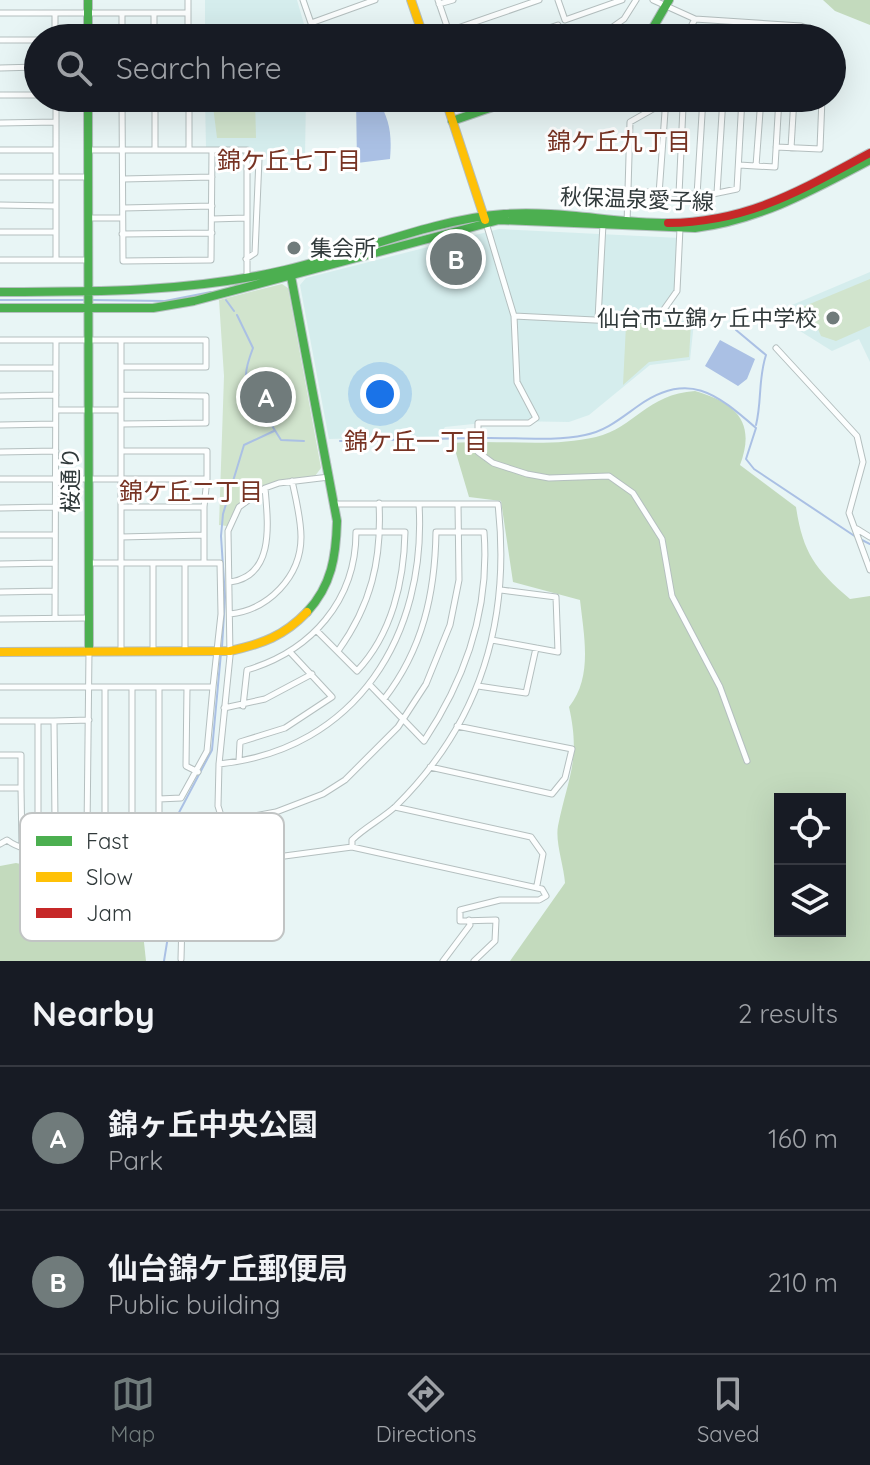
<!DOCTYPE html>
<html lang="en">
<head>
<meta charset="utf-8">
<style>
  body { margin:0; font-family:Quicksand,"Noto Sans JP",sans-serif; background:#20242c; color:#f1f3f6 }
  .controls { position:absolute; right:24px; bottom:24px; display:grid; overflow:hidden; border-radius:0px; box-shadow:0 8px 32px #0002 }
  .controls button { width:72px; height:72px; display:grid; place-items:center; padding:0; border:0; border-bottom:2px solid #363941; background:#171b24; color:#f1f3f6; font:40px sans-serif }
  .you { position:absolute; left:380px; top:394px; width:28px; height:28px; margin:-20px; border:6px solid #fff; border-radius:50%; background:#1a73e8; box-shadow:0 0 0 12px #1a73e833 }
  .badge { display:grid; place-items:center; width:52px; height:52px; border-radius:50%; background:#707b7b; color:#fff; font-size:26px; font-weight:700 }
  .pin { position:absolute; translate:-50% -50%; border:4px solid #fff; box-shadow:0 2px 8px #0006 }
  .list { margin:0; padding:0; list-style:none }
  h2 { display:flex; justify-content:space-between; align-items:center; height:104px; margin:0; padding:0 32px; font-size:34px }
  h2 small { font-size:26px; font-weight:400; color:#9ea1a6 }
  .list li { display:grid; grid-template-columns:52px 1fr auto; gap:24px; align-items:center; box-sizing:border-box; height:144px; padding:0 32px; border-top:2px solid #363941 }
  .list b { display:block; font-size:30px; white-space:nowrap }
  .list p { margin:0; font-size:26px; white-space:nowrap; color:#9ea1a6 }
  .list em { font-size:26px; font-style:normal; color:#9ea1a6 }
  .icon { flex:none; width:44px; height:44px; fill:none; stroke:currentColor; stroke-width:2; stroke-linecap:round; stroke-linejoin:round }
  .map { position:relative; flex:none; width:870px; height:961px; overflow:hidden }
  .search { position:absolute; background:#171b24; box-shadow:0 8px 32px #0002; left:24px; right:24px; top:24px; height:88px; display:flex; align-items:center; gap:20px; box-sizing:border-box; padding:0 28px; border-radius:44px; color:#9ea1a6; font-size:30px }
  .sheet { height:392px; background:#171b24 }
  nav { display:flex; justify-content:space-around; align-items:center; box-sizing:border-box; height:112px; border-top:2px solid #363941; background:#171b24; font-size:22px; color:#9ea1a6 }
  nav a { display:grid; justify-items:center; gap:4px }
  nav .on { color:#707b7b }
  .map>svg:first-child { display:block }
  .built { fill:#d5eded }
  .green { fill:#d1e4cd }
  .forest { fill:#c3dabd; fill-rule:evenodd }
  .water { fill:#aac0e4 }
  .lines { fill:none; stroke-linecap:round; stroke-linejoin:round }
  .stream { stroke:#aac0e4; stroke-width:2 }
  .street-casing { stroke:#b4bfbf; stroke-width:7 }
  .fast-casing { stroke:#b4bfbf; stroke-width:10 }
  .slow-casing { stroke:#b4bfbf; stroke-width:10 }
  .jam-casing { stroke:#b4bfbf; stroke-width:10 }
  .street { stroke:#fcfefe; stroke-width:5 }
  .fast { stroke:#4caf50; stroke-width:8 }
  .slow { stroke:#ffc107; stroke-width:8 }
  .jam { stroke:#c62828; stroke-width:8 }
  .poi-dot { fill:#707b7b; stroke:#fff; stroke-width:3 }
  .labels { text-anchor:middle; stroke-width:6; stroke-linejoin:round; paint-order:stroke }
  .street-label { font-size:22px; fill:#30393a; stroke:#fff }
  .poi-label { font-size:22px; fill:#30393a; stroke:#fff; text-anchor:start }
  .neighbourhood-label { font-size:24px; fill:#773323; stroke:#fff }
  .key { fill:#fff; stroke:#c1c4c4; stroke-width:2 }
  .key-label { font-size:22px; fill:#30393a }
</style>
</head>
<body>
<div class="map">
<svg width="870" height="961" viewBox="0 0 870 961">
  <rect width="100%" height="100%" fill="#e8f5f5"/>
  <!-- built -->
  <path class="built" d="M205 0H297L308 38H205Z
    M205 98H306L305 156 250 157 249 148H206Z
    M499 229 680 238 677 291 670 303 652 319 694 322 690 360 650 365 589 415 569 422 501 421 445 427 439 436 329 439 300 285 306 278Z
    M870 272V362L859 339 832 351 800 331 792 305Z"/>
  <!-- green -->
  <path class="green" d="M212 98H255L256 138H217Z
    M870 279V326L836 341 821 336 818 329 807 328 800 308Z
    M282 284 288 288 321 468 315 476C277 479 241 486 227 526L219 525 224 376 219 300Z
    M652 322 691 324 689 357 649 362 623 385 626 325Z"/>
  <!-- forest -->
  <path class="forest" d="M823 0H870V25L835 11Z
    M695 391C737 403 756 423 740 465L796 507C803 553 815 569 850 599L870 596V961H510L565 883C564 866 555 842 558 826 568 777 581 760 569 707 593 677 584 636 580 600L513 582 501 501 469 497 453 443C500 439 549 448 596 437 634 428 647 394 695 391ZM780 799H840V931H780Z
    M16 863 48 870 88 896 124 907 142 924 146 961H0V866Z"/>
  <!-- water -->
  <path class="water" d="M356 98H377C390 120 392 134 390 159L357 163Z
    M720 340 755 359 747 379 738 386 705 366Z"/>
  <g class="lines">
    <!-- stream -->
    <path class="stream" d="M0 300H86
      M93 300 165 301 211 292
      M226 300 234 311
      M237 315 253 348C237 390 251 379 267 415
      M736 330 766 355C758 379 762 401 756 425
      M269 421 281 440 304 441
      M481 438C514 437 552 442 585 435 606 431 621 418 638 406 688 370 717 394 756 428L746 459 754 469 856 537
      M340 441 474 438
      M862 540 870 544
      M222 647 225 597 221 536 223 514 244 445 274 431
      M164 961 170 924 174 822 212 750 221 653"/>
    <!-- street casing -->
    <g class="street-casing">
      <path id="street" d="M188 0V38
        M303 0 311 23 375 0
        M438 0 451 38
        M558 0 565 20 622 0
        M653 0 695 19 801 26 815 32 820 38
        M439 4 453 0
        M0 13H188
        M55 13V38
        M122 13V38
        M154 13V38
        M449 31 539 0
        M519 38 558 25 563 38
        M597 38 624 19 636 0
        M685 38 695 19
        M0 40H38
        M0 68 38 67
        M0 95H38
        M56 98V260
        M122 98 123 261 211 260 212 150
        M155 98V150
        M189 98V150
        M473 98 478 112
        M592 98 594 104 612 98
        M0 123 56 122
        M776 147 820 149 822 98
        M791 148 794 98
        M0 150H56
        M88 150H247V278
        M739 165 775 167 779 98
        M756 166 761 98
        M0 177H88
        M123 179 212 177
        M629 191 708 195 737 189 742 98
        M717 193 723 98
        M659 194 666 98
        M697 195 703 98
        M0 205 56 206
        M123 208 212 206
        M88 218H122
        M212 219 246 218
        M486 223 514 316 635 322 660 315 677 291 680 228
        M627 224 630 122 660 105 683 107 679 194
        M0 232H56
        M122 234 212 233
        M246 259 255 253 259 159
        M0 260H88
        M514 316 517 382 536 418 529 423H478V452L493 463 527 474 549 478 609 476 633 493 662 539 672 596 720 687 747 761
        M598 319 603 224
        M0 340H206V367H121
        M776 348 857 436 863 462 849 513 870 570
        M0 368H55
        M121 395 206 396V423L121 424
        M0 396 56 395
        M56 410H86
        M92 410H121
        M0 425 55 424
        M0 452 56 451
        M329 477 279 483 265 488 239 507 228 531 230 656 219 764 218 806 223 822 246 853 262 859 352 847 542 889 546 896 539 900H500L460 910V921L496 920 495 941 474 961
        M0 479H207V451H121
        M334 504H498C511 621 481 722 396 806 382 819 365 827 352 840V847
        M121 507H204V535L121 537
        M204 507 207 479
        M0 508 55 507
        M857 529 870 537
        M0 535H55
        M204 535V562
        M92 563H220L221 614 213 687H132V830H159V687
        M153 563V651
        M185 563V652
        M0 564 55 563
        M230 582C275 576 268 523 265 488
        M0 592 55 591
        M230 614C268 610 301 577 301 537 301 519 296 499 292 481
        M55 618 56 340
        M0 619 88 618
        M492 640 558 652 556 597 501 590
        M338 651C371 605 382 560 379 503
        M121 652V341
        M369 684 424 741C466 678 490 609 484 532H436C435 593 423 649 384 699
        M478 686 526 693 536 648
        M0 687H132
        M187 687 186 766 198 772
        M105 688V830H132
        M243 706 247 670C311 651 356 601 356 532H405C404 581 392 634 357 671L317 631
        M224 708 265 699 312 674
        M0 721H54L55 821
        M38 721V821H89
        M54 721 89 720
        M0 755H21V788
        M239 761 240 742 285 728 332 697 290 652
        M219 764C357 750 427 634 419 504
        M430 767 552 794 565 778 572 749 457 726
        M0 788H21L22 849
        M159 799 181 798 207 751 213 687
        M395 807 531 837 543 854 537 885
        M0 844 7 840C28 856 73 857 87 831L89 651
        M181 959 183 881 179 836 210 834 223 822 276 812 323 794 345 780 398 727 426 684 450 625 459 580 458 504
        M443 961 470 925 469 920"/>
    </g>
    <!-- fast casing -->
    <g class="fast-casing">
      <path id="fast" d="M88 0V38
        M647 38 669 0
        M88 98 89 651
        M452 121 519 98
        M290 271 337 521C336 556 332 585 307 612
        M0 292C96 292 191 292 285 270 354 254 434 219 504 214 559 210 613 223 668 223
        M0 308H153L194 301 499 220 695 228C760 220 813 190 870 160"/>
    </g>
    <!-- slow casing -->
    <g class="slow-casing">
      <path id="slow" d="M411 0 424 38
        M445 98 485 220
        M0 652 230 651C262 644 284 636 307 612"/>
    </g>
    <!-- jam casing -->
    <g class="jam-casing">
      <path id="jam" d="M668 223C749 222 801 190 870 153"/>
    </g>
    <!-- street -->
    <use href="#street" class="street"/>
    <!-- fast -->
    <use href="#fast" class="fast"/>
    <!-- slow -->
    <use href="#slow" class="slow"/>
    <!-- jam -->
    <use href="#jam" class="jam"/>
  </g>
  <!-- markers -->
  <g class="poi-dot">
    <circle cx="294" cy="248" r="8"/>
    <circle cx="833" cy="318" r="8"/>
  </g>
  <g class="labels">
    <!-- street labels -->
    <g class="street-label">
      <text transform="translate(637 199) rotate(2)" y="8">秋保温泉愛子線</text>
      <text transform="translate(70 480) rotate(-90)" y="8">桜通り</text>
    </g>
    <!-- poi labels -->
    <g class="poi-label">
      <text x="310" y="256">集会所</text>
      <text x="817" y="326" text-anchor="end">仙台市立錦ヶ丘中学校</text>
    </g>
    <!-- neighbourhood labels -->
    <g class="neighbourhood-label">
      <text x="619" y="150">錦ケ丘九丁目</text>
      <text x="289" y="169">錦ケ丘七丁目</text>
      <text x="416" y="450">錦ケ丘一丁目</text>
      <text x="191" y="500">錦ケ丘二丁目</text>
    </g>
  </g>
  <!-- legend -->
  <rect x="20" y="813" width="264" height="128" rx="12" class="key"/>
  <rect x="36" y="836" width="36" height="10" fill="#4caf50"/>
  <rect x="36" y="872" width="36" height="10" fill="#ffc107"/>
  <rect x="36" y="908" width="36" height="10" fill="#c62828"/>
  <g class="key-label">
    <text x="86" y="849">Fast</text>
    <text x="86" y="885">Slow</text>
    <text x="86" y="921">Jam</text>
  </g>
</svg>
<div class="controls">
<button><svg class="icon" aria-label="locate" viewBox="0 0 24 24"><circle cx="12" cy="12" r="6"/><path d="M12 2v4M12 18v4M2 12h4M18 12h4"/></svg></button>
<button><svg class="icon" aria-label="layers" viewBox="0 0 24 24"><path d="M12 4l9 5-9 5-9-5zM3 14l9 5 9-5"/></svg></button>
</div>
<div class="you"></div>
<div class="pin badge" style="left:266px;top:397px">A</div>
<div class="pin badge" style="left:456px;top:259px">B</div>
<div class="search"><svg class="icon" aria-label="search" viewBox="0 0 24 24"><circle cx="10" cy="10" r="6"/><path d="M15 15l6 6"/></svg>Search here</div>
</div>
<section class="sheet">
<h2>Nearby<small>2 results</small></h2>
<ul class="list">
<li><span class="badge">A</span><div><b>錦ヶ丘中央公園</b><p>Park</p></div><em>160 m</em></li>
<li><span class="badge">B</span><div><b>仙台錦ケ丘郵便局</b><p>Public building</p></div><em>210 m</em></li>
</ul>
</section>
<nav>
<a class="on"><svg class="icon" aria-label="map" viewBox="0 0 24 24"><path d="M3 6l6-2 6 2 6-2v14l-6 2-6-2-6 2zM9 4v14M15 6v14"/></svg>Map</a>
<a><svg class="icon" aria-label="directions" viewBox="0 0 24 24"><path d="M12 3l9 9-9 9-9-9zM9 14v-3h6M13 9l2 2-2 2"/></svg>Directions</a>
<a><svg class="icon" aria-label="saved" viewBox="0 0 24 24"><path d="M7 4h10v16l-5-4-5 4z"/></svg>Saved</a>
</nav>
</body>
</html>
